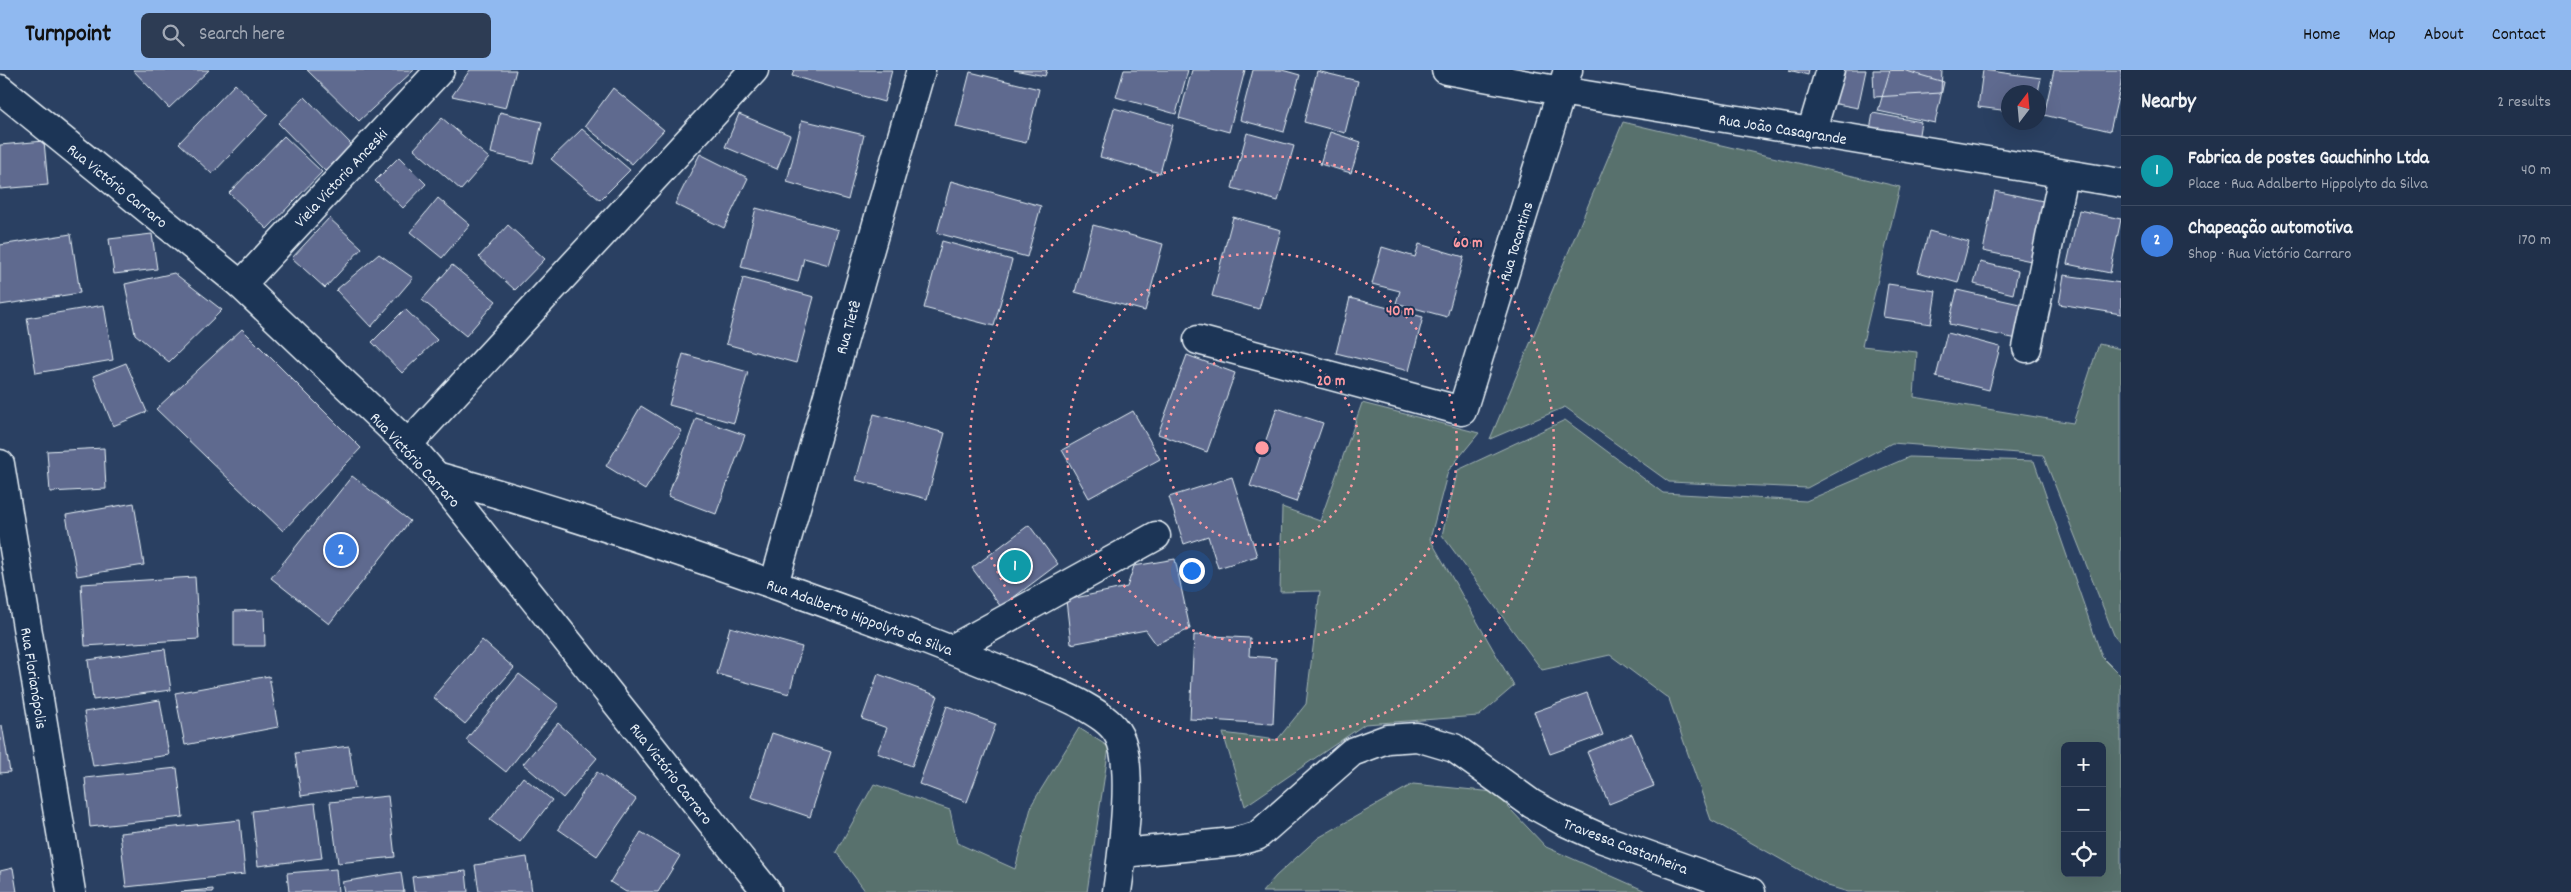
<!DOCTYPE html>
<html lang="en">
<head>
<meta charset="utf-8">
<style>
  body { margin:0; font-family:Dekko,sans-serif; background:#2d3c54; color:#f1f3f6 }
  .controls { position:absolute; right:15px; bottom:15px; display:grid; overflow:hidden; border-radius:8px; box-shadow:0 5px 20px #0002 }
  .controls button { width:45px; height:45px; display:grid; place-items:center; padding:0; border:0; border-bottom:1px solid #3d4b62; background:#20304a; color:#f1f3f6; font:25px sans-serif }
  .compass { position:absolute; left:2001px; top:15px; width:45px; height:45px; border-radius:50%; background:#20304a; box-shadow:0 5px 20px #0002; rotate:16deg }
  .you { position:absolute; left:1191px; top:500px; width:18px; height:18px; margin:-12px; border:4px solid #fff; border-radius:50%; background:#1a73e8; box-shadow:0 0 0 8px #1a73e833 }
  .badge { display:grid; place-items:center; width:32px; height:32px; border-radius:50%; background:#90b9f0; color:#fff; font-size:16px; font-weight:700 }
  .pin { position:absolute; translate:-50% -50%; border:2px solid #fff; box-shadow:0 1px 5px #0006 }
  .list { margin:0; padding:0; list-style:none }
  h2 { display:flex; justify-content:space-between; align-items:center; height:65px; margin:0; padding:0 20px; font-size:21px }
  h2 small { font-size:16px; font-weight:400; color:#a2a9b5 }
  .list li { display:grid; grid-template-columns:32px 1fr auto; gap:15px; align-items:center; box-sizing:border-box; height:70px; padding:0 20px; border-top:1px solid #3d4b62 }
  .list b { display:block; font-size:19px; white-space:nowrap }
  .list p { margin:0; font-size:16px; white-space:nowrap; color:#a2a9b5 }
  .list em { font-size:16px; font-style:normal; color:#a2a9b5 }
  .icon { flex:none; width:28px; height:28px; fill:none; stroke:currentColor; stroke-width:2; stroke-linecap:round; stroke-linejoin:round }
  .map { position:relative; flex:none; width:2121px; height:822px; overflow:hidden }
  header { display:flex; align-items:center; gap:30px; box-sizing:border-box; height:70px; padding:0 25px; background:#90b9f0; color:#111 }
  header strong { font-size:24px }
  nav { display:flex; gap:28px; margin-inline-start:auto; font-size:18px }
  .search { width:350px; height:45px; background:#2d3c54; display:flex; align-items:center; gap:12px; box-sizing:border-box; padding:0 18px; border-radius:8px; color:#a2a9b5; font-size:19px }
  main { display:flex }
  aside { flex:1; background:#20304a }
  .map>svg:first-child { display:block }
  .green { fill:#59716d; stroke:#a0b1b2; fill-rule:evenodd }
  .building { fill:#5e6b8f; stroke:#e8f1f8 }
  .lines { fill:none; stroke-linecap:round; stroke-linejoin:round }
  .minor-casing { stroke:#e8f1f8; stroke-width:31 }
  .major-casing { stroke:#e8f1f8; stroke-width:31 }
  .minor { stroke:#1d3557; stroke-width:28 }
  .major { stroke:#1d3557; stroke-width:28 }
  .ring { fill:none; stroke:#ff9aa2; stroke-width:2.5; stroke-dasharray:2.5 5 }
  .labels { text-anchor:middle; stroke-width:4; stroke-linejoin:round; paint-order:stroke }
  .street-label { font-size:16px; fill:#e8f1f8; stroke:#1d3557 }
  .centre { fill:#ff9aa2; stroke:#1d3557; stroke-width:2.5 }
  .ring-label { font-size:15px; text-anchor:middle; font-weight:bold; fill:#ff9aa2; stroke:#1d3557; stroke-width:4; stroke-linejoin:round; paint-order:stroke }
</style>
</head>
<body>
<header>
<strong>Turnpoint</strong>
<div class="search"><svg class="icon" aria-label="search" viewBox="0 0 24 24"><circle cx="10" cy="10" r="6"/><path d="M15 15l6 6"/></svg>Search here</div>
<nav><a>Home</a><a>Map</a><a>About</a><a>Contact</a></nav>
</header>
<main>
<div class="map">
<svg width="2121" height="822" viewBox="0 0 2121 822">
  <rect width="100%" height="100%" fill="#2a4062"/>
  <filter id="ink" filterUnits="userSpaceOnUse"><feTurbulence type="fractalNoise" baseFrequency=".02" numOctaves="2"/><feDisplacementMap in="SourceGraphic" scale="10" xChannelSelector="R" yChannelSelector="G"/><feConvolveMatrix kernelMatrix="1 2 1 2 8 2 1 2 1" color-interpolation-filters="sRGB"/></filter>
  <g filter="url(#ink)">
    <!-- green -->
    <path class="green" d="M1623 52 1900 117 1862 276 1917 282 1914 327 2073 353 2099 274 2121 279V573L2114 565 2043 385 1892 373 1807 418 1669 412 1565 337 1490 369Z
      M1362 333 1479 363 1448 401 1430 469 1514 616 1479 646 1365 654 1245 736 1223 663 1277 670 1306 634 1320 521 1280 522 1282 437 1320 451Z
      M1565 350 1663 423 1806 431 1909 387 2034 391 2102 587 2121 606V822H1848L1828 816 1711 750 1669 629 1610 585 1542 600 1442 465 1458 400ZM2065 676H2102V803H2065Z
      M1079 658 1109 677 1087 822H866L836 782 874 714 950 740 957 773 1015 799 1032 734Z
      M1413 714 1494 722 1546 777 1648 822H1262L1276 806 1318 768Z"/>
    <!-- building -->
    <path class="building" d="M133 0H209L169 38Z
      M307 0H414L359 51Z
      M470 0H516L506 38 452 26Z
      M794 0H892L884 32 792 6Z
      M1014 0H1047L1045 6Z
      M1124 0H1188L1176 44 1116 27Z
      M1192 0H1245L1229 62 1179 48Z
      M1253 0H1282L1300 5 1284 62 1240 50Z
      M1789 0H1809L1808 5Z
      M1839 0H1866L1858 38 1832 33Z
      M1873 0H1942L1941 23 1874 27Z
      M1890 0H1903L1944 12 1935 53 1878 41Z
      M1983 0 2041 8 2038 22H2009V41L1978 37Z
      M2054 0H2121V14L2110 61 2044 45Z
      M1317 1 1358 11 1345 63 1304 52Z
      M970 2 1039 19 1026 73 956 57Z
      M235 14 268 45 212 104 179 73Z
      M613 18 664 60 632 94 585 56Z
      M305 27 352 75 325 101 278 53Z
      M1114 38 1173 55 1160 103 1100 87Z
      M500 42 542 52 533 93 491 83Z
      M1873 43 1921 52 1918 70 1870 60Z
      M739 44 790 65 777 99 725 77Z
      M442 48 489 88 461 120 414 79Z
      M802 50 864 65 848 130 787 112Z
      M582 59 630 100 600 130 551 89Z
      M1330 62 1361 72 1351 103 1320 94Z
      M1247 63 1294 76 1278 131 1232 118Z
      M284 66 322 102 267 159 229 123Z
      M44 71 48 115 0 119V75Z
      M700 84 748 108 724 158 675 134Z
      M399 87 426 114 403 138 375 111Z
      M951 111 1041 136 1027 187 937 163Z
      M1995 121 2048 132 2036 192 1983 181Z
      M438 128 470 155 442 188 410 162Z
      M756 138 839 160 829 195 804 188 798 212 741 197Z
      M2079 140 2121 149 2110 203 2067 194Z
      M1233 147 1281 160 1259 239 1212 226Z
      M329 148 362 178 325 218 292 188Z
      M508 155 545 189 515 220 479 187Z
      M1093 155 1163 174 1145 241 1075 222Z
      M1929 161 1969 172 1958 213 1918 202Z
      M71 164 80 223 0 235V175Z
      M152 164 157 199 114 204 109 169Z
      M942 171 1012 190 994 256 924 238Z
      M1419 174 1464 187 1447 247 1396 233 1400 221 1372 214 1382 177 1415 187Z
      M379 184 413 208 371 257 336 220Z
      M1980 192 2018 201 2013 224 1974 214Z
      M452 195 496 231 466 266 422 230Z
      M174 203 222 240 169 292 135 264 125 214Z
      M2064 205 2121 213V244L2059 234Z
      M743 208 814 227 796 293 726 274Z
      M1888 214 1936 221 1931 254 1883 247Z
      M1957 220 2024 235 2017 269 1949 254Z
      M1350 228 1423 247 1409 301 1336 283Z
      M104 235 113 290 36 303 27 248Z
      M405 239 437 270 402 303 372 272Z
      M242 259 361 378 283 461 156 339Z
      M1947 263 2000 277 1989 320 1936 307Z
      M683 284 748 302 734 353 669 335Z
      M1187 285 1235 303 1207 382 1158 364Z
      M126 293 147 342 113 356 93 306Z
      M641 336 682 361 645 420 606 396Z
      M1277 338 1323 353 1296 432 1250 416Z
      M1133 341 1160 389 1089 428 1062 380Z
      M874 344 945 363 927 429 856 410Z
      M696 348 745 365 716 444 668 426Z
      M104 378 106 419 50 422 47 381Z
      M352 406 410 451 329 554 271 508Z
      M1232 407 1257 486 1218 498 1208 466 1184 474 1169 427Z
      M134 433 144 495 77 506 66 445Z
      M1029 455 1058 494 1001 537 972 498Z
      M1175 489 1190 559 1156 574 1146 560 1071 574 1066 530 1127 517 1134 496Z
      M195 507 199 569 85 576 81 514Z
      M264 540 265 576H234V541Z
      M730 557 802 577 789 624 717 604Z
      M1194 565 1250 568 1249 586 1276 588 1273 654 1190 649Z
      M482 570 514 598 465 654 433 627Z
      M165 579 171 620 93 630 88 590Z
      M519 604 559 635 506 702 466 670Z
      M878 604 938 626 912 696 877 683 887 658 862 649Z
      M269 606 278 657 185 675 175 623Z
      M1587 623 1603 665 1550 684 1534 642Z
      M160 630 169 685 93 696 84 642Z
      M947 636 996 654 967 732 919 714Z
      M558 653 597 688 563 728 523 694Z
      M2 655 10 702 0 703V656Z
      M772 663 831 682 810 747 751 727Z
      M1632 664 1654 716 1609 734 1587 682Z
      M349 676 355 718 301 726 295 683Z
      M177 698 183 747 90 757 85 708Z
      M597 702 636 729 597 786 558 759Z
      M523 707 552 730 520 772 490 750Z
      M388 726 395 787 338 793 330 732Z
      M315 733 322 788 258 796 252 741Z
      M240 750 245 804 126 817 120 763Z
      M641 762 680 786 658 822H626L610 812Z
      M527 787 532 822H479L475 795Z
      M13 798 17 822H0V801Z
      M336 799 338 822H289L287 803Z
      M466 801 468 822H414L412 807Z
      M401 802 404 822H344L342 812Z
      M213 819V822H181Z"/>
    <g class="lines">
      <!-- minor casing -->
      <g class="minor-casing">
        <path id="minor" d="M1446 0 1561 21 2121 113
          M1811 63 1830 0
          M241 215 440 0
          M1198 270 1462 341 1568 0
          M2027 278 2063 105
          M408 374 754 0
          M0 394 71 822
          M436 406C584 447 730 498 875 551 924 569 972 588 1021 608 1041 617 1063 624 1082 635 1096 643 1112 652 1119 666 1135 697 1122 787 1117 822
          M774 514 921 0
          M952 579 1156 466
          M1123 783 1234 772 1257 766 1352 682 1387 669 1417 667 1454 678 1532 734 1563 751 1603 769 1751 822"/>
      </g>
      <!-- major casing -->
      <g class="major-casing">
        <path id="major" d="M0 19 241 215 408 374 436 406 767 822"/>
      </g>
      <!-- minor -->
      <use href="#minor" class="minor"/>
      <!-- major -->
      <use href="#major" class="major"/>
    </g>
  </g>
  <!-- distance rings -->
  <g class="ring">
    <circle cx="1262" cy="378" r="97"/>
    <circle cx="1262" cy="378" r="195"/>
    <circle cx="1262" cy="378" r="292"/>
  </g>
  <g class="labels">
    <!-- street labels -->
    <g class="street-label">
      <text transform="translate(1783 58) rotate(9)" y="6">Rua João Casagrande</text>
      <text transform="translate(340 107) rotate(-47)" y="6">Viela Victorio Anceski</text>
      <text transform="translate(118 115) rotate(39)" y="6">Rua Victório Carraro</text>
      <text transform="translate(1515 171) rotate(-73)" y="6">Rua Tocantins</text>
      <text transform="translate(847 257) rotate(-74)" y="6">Rua Tietê</text>
      <text transform="translate(416 389) rotate(47)" y="6">Rua Victório Carraro</text>
      <text transform="translate(860 546) rotate(20)" y="6">Rua Adalberto Hippolyto da Silva</text>
      <text transform="translate(35 608) rotate(81)" y="6">Rua Florianópolis</text>
      <text transform="translate(672 703) rotate(52)" y="6">Rua Victório Carraro</text>
      <text transform="translate(1626 775) rotate(21)" y="6">Travessa Castanheira</text>
    </g>
  </g>
  <circle cx="1262" cy="378" r="8" class="centre"/>
  <g class="ring-label">
    <text x="1468" y="177">60 m</text>
    <text x="1400" y="245">40 m</text>
    <text x="1331" y="315">20 m</text>
  </g>
</svg>
<div class="controls">
<button>+</button>
<button>−</button>
<button><svg class="icon" aria-label="locate" viewBox="0 0 24 24"><circle cx="12" cy="12" r="6"/><path d="M12 2v4M12 18v4M2 12h4M18 12h4"/></svg></button>
</div>
<svg class="compass" viewBox="-18 -18 36 36"><path d="M0-13l5 13h-10z" fill="#e53935"/><path d="M0 13l5-13h-10z" fill="#a2a9b5"/></svg>
<div class="you"></div>
<div class="pin badge" style="left:1015px;top:496px;background:#0f9aa8">1</div>
<div class="pin badge" style="left:341px;top:480px;background:#3f7fe0">2</div>
</div>
<aside>
<h2>Nearby<small>2 results</small></h2>
<ul class="list">
<li><span class="badge" style="background:#0f9aa8">1</span><div><b>Fabrica de postes Gauchinho Ltda</b><p>Place · Rua Adalberto Hippolyto da Silva</p></div><em>40 m</em></li>
<li><span class="badge" style="background:#3f7fe0">2</span><div><b>Chapeação automotiva</b><p>Shop · Rua Victório Carraro</p></div><em>170 m</em></li>
</ul>
</aside>
</main>
</body>
</html>
